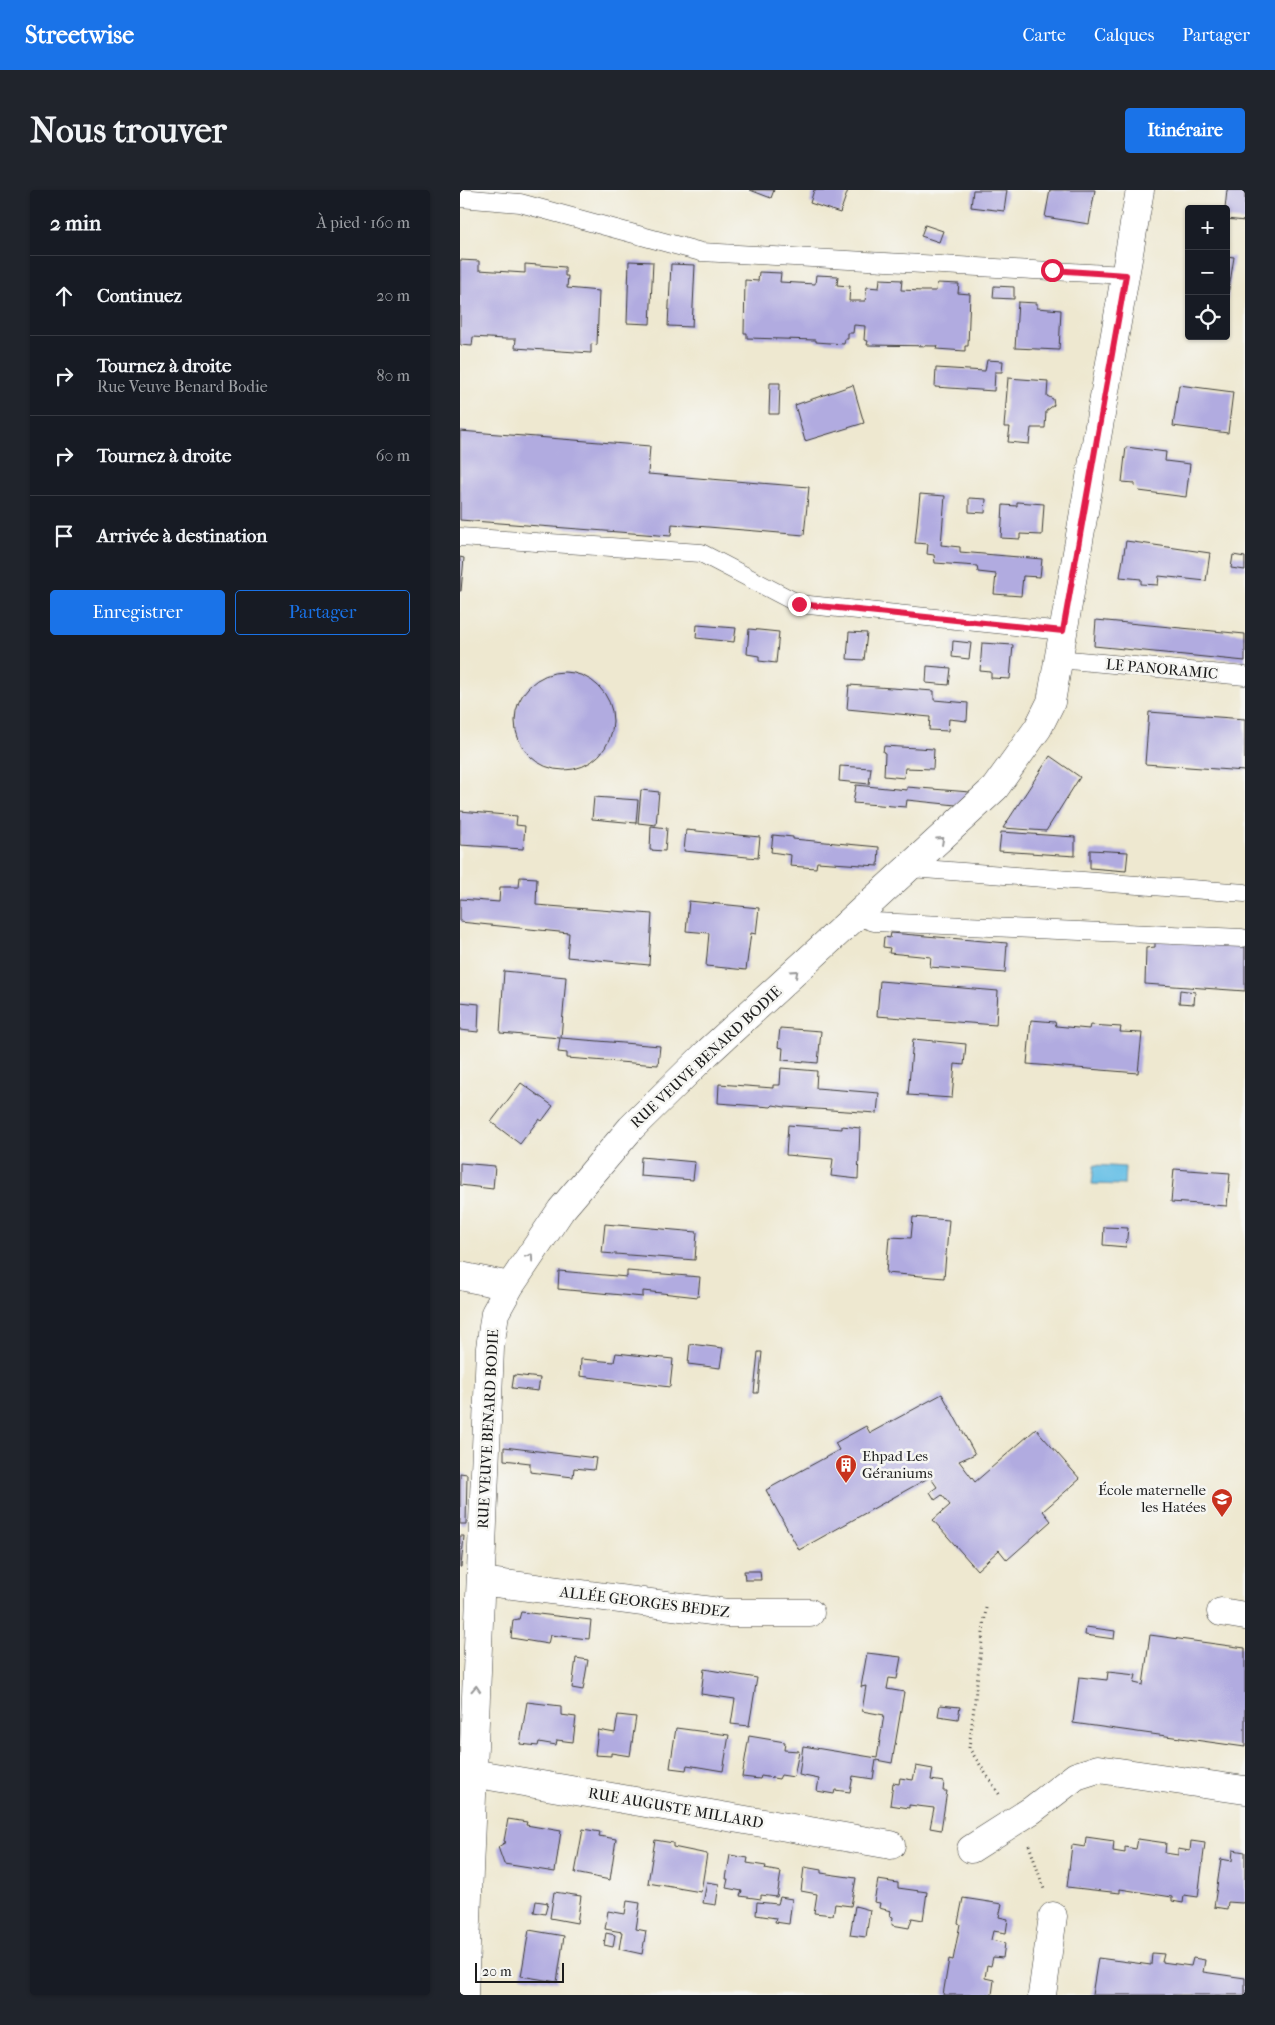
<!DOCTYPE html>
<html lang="fr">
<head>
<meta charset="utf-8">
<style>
  body { margin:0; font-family:"IM FELL French Canon",serif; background:#20242c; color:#f1f3f6 }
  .controls { position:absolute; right:15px; top:15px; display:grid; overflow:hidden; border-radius:5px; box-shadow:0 1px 4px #0004 }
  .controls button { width:45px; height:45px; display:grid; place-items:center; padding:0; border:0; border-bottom:1px solid #363941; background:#171b24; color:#f1f3f6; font:25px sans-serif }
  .scale { position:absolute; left:15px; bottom:12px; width:89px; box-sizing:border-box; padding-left:5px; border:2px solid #1c1c1c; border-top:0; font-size:14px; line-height:18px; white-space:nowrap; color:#1c1c1c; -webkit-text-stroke:4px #f6f6f2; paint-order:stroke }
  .stop { position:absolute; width:15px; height:15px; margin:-11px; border:4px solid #e11d48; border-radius:50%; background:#fff }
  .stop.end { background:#e11d48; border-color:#fff; box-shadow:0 1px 5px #0008 }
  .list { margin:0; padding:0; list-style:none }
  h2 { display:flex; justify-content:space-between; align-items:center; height:65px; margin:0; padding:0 20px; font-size:21px }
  h2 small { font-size:16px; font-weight:400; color:#9ea1a6 }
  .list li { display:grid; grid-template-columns:32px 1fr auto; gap:15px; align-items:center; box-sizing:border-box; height:80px; padding:0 20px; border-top:1px solid #363941 }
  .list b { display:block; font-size:19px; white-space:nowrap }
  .list p { margin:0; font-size:16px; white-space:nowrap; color:#9ea1a6 }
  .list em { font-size:16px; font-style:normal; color:#9ea1a6 }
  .actions { display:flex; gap:10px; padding:15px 20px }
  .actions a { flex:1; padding:11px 0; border:1px solid #1a73e8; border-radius:5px; text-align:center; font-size:18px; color:#1a73e8 }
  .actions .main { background:#1a73e8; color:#fff }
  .icon { flex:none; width:28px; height:28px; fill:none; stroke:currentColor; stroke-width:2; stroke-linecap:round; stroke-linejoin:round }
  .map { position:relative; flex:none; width:785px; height:1805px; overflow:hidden; border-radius:5px }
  header { display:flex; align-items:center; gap:30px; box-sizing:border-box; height:70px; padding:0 25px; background:#1a73e8; color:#fff }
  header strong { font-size:24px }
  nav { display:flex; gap:28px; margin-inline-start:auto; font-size:18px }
  .intro { display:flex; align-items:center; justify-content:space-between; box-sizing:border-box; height:120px; padding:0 30px }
  h1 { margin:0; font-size:35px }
  .button { padding:12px 22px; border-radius:5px; background:#1a73e8; color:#fff; font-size:18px; font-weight:700 }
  main { display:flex; gap:30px; padding:0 30px }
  aside { flex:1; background:#171b24; border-radius:5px; box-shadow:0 1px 4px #0004 }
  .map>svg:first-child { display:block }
  .water { fill:#68c0e6; stroke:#426e81 }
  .building { fill:#b1abe0 }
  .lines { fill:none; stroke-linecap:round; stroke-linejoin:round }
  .service-casing { stroke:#3c3b37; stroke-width:19 }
  .minor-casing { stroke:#3c3b37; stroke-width:29 }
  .path { stroke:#3c3b37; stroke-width:3; stroke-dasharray:1 4; stroke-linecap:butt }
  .service { stroke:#fff; stroke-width:18 }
  .minor { stroke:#fff; stroke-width:28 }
  .oneway { stroke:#999 }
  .route { stroke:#e11d48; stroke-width:6 }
  .labels { text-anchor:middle; stroke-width:5; stroke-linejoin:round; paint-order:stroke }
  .street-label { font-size:15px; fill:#1c1c1c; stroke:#f6f6f2 }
  .poi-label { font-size:15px; fill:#1c1c1c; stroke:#f6f6f2; text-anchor:start }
</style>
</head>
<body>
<header>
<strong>Streetwise</strong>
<nav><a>Carte</a><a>Calques</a><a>Partager</a></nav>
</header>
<div class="intro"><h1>Nous trouver</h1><a class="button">Itinéraire</a></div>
<main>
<aside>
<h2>2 min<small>À pied · 160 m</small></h2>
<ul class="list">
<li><svg class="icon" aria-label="ahead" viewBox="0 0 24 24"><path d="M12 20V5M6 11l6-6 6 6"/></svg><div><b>Continuez</b></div><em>20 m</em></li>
<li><svg class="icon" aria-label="right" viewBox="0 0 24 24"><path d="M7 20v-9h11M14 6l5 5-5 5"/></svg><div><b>Tournez à droite</b><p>Rue Veuve Benard Bodie</p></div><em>80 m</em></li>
<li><svg class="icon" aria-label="right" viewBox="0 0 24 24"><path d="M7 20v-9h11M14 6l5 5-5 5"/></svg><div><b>Tournez à droite</b></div><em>60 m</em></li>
<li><svg class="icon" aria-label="arrive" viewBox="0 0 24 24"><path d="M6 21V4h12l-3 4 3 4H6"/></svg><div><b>Arrivée à destination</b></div></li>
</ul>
<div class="actions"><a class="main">Enregistrer</a><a>Partager</a></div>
</aside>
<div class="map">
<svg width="785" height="1805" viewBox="0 0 785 1805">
  <rect width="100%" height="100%" fill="#f6f6f2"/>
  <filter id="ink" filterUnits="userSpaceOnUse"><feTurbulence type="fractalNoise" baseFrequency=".02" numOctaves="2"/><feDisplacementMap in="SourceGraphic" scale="10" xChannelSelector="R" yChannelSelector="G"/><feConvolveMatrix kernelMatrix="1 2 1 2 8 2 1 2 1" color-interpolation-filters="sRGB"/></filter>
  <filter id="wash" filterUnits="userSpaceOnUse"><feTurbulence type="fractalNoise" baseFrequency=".0096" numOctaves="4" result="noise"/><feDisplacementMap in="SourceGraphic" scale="20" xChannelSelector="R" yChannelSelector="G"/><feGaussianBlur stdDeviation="1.12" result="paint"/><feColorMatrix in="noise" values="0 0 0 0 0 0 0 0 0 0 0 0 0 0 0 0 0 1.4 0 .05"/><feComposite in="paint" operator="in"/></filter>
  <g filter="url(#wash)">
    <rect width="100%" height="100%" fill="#eee8d0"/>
    <!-- water -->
    <path class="water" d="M634 975 665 977 664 995 632 994Z"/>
    <g id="blocks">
      <!-- building -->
      <path class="building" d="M290 0H314L311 8Z
        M354 0H388L380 23 350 13Z
        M513 0H547L544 21 511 17Z
        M590 0H635L629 34 585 27Z
        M767 0H785V31L766 29V19H765Z
        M465 35 483 41 479 52 461 46Z
        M766 66 774 67 767 112H766Z
        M0 70 19 71V80L65 83V74L105 77V86H108L107 98 139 101 137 155 131 154V163L55 158 56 149H45L13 147 12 156 0 155Z
        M169 71 193 72 190 134 167 133Z
        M211 74 235 75 232 137 208 136Z
        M299 82 321 83 320 92 355 94 356 85 378 86 377 95 390 96 389 111H405L407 97 419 98 420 89 442 90 441 100 463 101H476L477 93 499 94 498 103 510 104 508 156H505V161L476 159 477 156 407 155 408 151 404 150 405 136 394 135 393 143H388V149H385L384 154 356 152V150L287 148V143H284L285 90 298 91Z
        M534 96 554 97V109L533 108Z
        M558 112 577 113V118L601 120 599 160 555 158Z
        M527 170 543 171 542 182H535L534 201 475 197 476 178 525 181Z
        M548 188 588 191 587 206 593 209 594 215 586 221 585 238H571L569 254 548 252 550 237H544Z
        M310 193H320L319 224H309Z
        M393 195 404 233 345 251 335 215Z
        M719 195 773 202 768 243 713 236Z
        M0 241 190 256 188 284 349 297 344 345 212 334 211 346 0 330Z
        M666 257 706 262 705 271 730 274 726 307 679 301 675 297V293L662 292Z
        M460 304 485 306 481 355 500 357V362L582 369 580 387 563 386 561 406 534 404 536 384 518 382 517 376 475 373 474 365 467 364 468 354 455 353Z
        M509 308 526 309 525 323 509 322Z
        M557 312 584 314 582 345 560 344V349L541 348 543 315 557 316Z
        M666 351 750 363 746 391 699 386 698 395 681 394V389L660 387Z
        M773 365 785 367V380L771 378Z
        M0 367 4 368 1 401H0Z
        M636 430 785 444V471L634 456Z
        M237 435 276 438 274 452 236 448Z
        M289 439 319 442 316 473 299 471V466L287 464Z
        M389 442 407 443 404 470 387 469Z
        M493 451 511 453 509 469 492 467Z
        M522 453 553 455 550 489 531 488V482L520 481Z
        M467 476 491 478 489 495 466 493Z
        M55 531a49 49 0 1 1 98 0a49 49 0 1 1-98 0Z
        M389 495 474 501V510L508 513 507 531 489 529 488 541 469 540 470 527 387 519Z
        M689 522 785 529V581L685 574Z
        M424 556 474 559 473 579 445 578 444 588 424 586 425 563 423 562Z
        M590 566 620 587 586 641 543 638Z
        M380 576 411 578 409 594 379 591Z
        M396 595 447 600V597L510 602 496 615 447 610 446 617 393 613Z
        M181 600 199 602 196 635 178 633Z
        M134 607 178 610 176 633 132 629Z
        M0 621 57 626 56 635 65 636 63 659 0 655Z
        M191 636 207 638 205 661 190 660Z
        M226 640 300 647 298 668 224 661Z
        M541 642 615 647V666L539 661Z
        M313 645 333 647V649L419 657 418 676 357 672 356 678 330 676 331 665 311 662Z
        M630 660 668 662 666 681 630 678Z
        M60 687 77 688 76 715 192 724 189 775 107 767 109 743 0 732V709L39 712 40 697H59Z
        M229 711 299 718 296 744 291 743 286 780 246 776 249 743 226 741Z
        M431 743 547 753 545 783 470 777 471 767 429 763 430 758 423 757 424 747 430 748Z
        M695 750 785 757V801L685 794 686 758 695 757Z
        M44 781 106 787 101 848 200 856 198 875 107 868V863L98 862 100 848 40 843Z
        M420 791 538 801 536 835 417 826Z
        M720 800 735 802 734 814 719 813Z
        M0 812 19 814 18 842 0 840Z
        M571 830 595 832 596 836 629 839 630 835 661 837 660 842 682 843 678 883 567 874Z
        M320 838 361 841 358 873 322 870 323 858 318 857Z
        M453 849 506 854 504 875 495 874 492 908 448 905Z
        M321 878 357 881 356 898 419 903 417 923 325 917 313 915 311 917 258 913 259 894 313 898V895H320Z
        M61 893 93 916 82 931 79 929 60 954 31 932Z
        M328 935 382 939V936L400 938 398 989 371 986 373 969 326 965Z
        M181 967 235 972 233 990 180 986Z
        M0 973 35 976 33 999 0 995Z
        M714 979 770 983 767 1016 711 1012Z
        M453 1027 489 1030 484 1088 426 1083 429 1047 451 1048Z
        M145 1034 237 1042 235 1070 142 1063Z
        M644 1037 668 1038 666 1057 643 1055Z
        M99 1081 167 1087V1081L240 1087 238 1107 183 1101V1107L98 1099Z
        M230 1154 263 1158 260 1178 228 1174Z
        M298 1162H302L298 1203H294Z
        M156 1163 213 1169 210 1197 120 1186 121 1169 154 1172Z
        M54 1185 80 1188 78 1201 52 1198Z
        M482 1204 515 1264 499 1271 515 1292 576 1239 620 1289 583 1321 591 1331 547 1370 539 1360 517 1380 473 1330 490 1315 482 1305 475 1310 470 1302 477 1297 470 1287 339 1360 306 1300 379 1260 375 1253 406 1236 410 1243Z
        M44 1257 136 1268 134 1280 114 1278 113 1287 70 1282V1273L44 1270Z
        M0 1283 7 1284 6 1334H0Z
        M0 1346H4L1 1377H0Z
        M284 1381H300L301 1390H285Z
        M61 1422 131 1430 129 1449 90 1445 88 1454 51 1448 53 1430 59 1429Z
        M626 1437 655 1441 654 1449 625 1445Z
        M690 1445 785 1458V1557L613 1533 619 1487 647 1490 648 1482 676 1485 674 1493 683 1495Z
        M407 1463 441 1467 437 1489 429 1488 427 1499 444 1502 432 1573 416 1570 413 1589 393 1586 390 1602 375 1600 374 1604 357 1601 359 1589 339 1585 343 1556 417 1568 424 1525 402 1521 406 1496 401 1497Z
        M116 1468 128 1470 123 1500 112 1498Z
        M244 1479 297 1488 289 1536 271 1534 275 1509 241 1504Z
        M67 1512 101 1516V1525L116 1527 113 1552 97 1550 96 1555 79 1552 78 1556 60 1554Z
        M480 1515 500 1517 498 1529 478 1526Z
        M158 1525 176 1527 170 1566 151 1563V1566L135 1565 138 1540 155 1543Z
        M216 1538 269 1545 263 1581 227 1575 226 1580 210 1578Z
        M289 1546 325 1552 324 1560 339 1561 334 1587 321 1585 319 1589 301 1586 300 1589 282 1587Z
        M456 1576 473 1579 471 1590 484 1592 483 1601H487L481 1640 470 1638 474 1618 449 1615V1618L430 1615 433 1593 439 1594 440 1588 453 1590Z
        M48 1629 67 1632 66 1635 101 1641 95 1682 44 1674 38 1657 46 1652 44 1651Z
        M123 1639 140 1642 139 1646 156 1649 150 1690 115 1683Z
        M626 1647 654 1651 653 1661 665 1663V1657L676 1659 678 1649 706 1653 705 1663 718 1665V1659L730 1661 731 1651 745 1653 738 1707 724 1705 723 1713 712 1711V1707L660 1699V1703L607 1697 612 1655 625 1657Z
        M195 1650 213 1653V1657L247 1664 241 1702 188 1693Z
        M773 1660 785 1662V1712L782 1713 768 1712 767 1719 754 1717 761 1669 772 1671Z
        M270 1665 288 1668 287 1673 306 1676 305 1679 321 1682 317 1707 301 1705V1709L280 1706 282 1701 266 1698 268 1689H266Z
        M344 1677 361 1680V1683L396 1688 391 1716 375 1714 373 1725 354 1723 357 1704 341 1701Z
        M418 1690 438 1693V1698L467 1702 463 1730 452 1728 449 1738 432 1735 433 1727 430 1726 431 1721 419 1718 420 1713 414 1712Z
        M247 1692 259 1694 256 1715 243 1713Z
        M94 1702 121 1706 117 1733 90 1728Z
        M320 1707 332 1709 329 1734 315 1732 316 1728 296 1725 297 1712 318 1714Z
        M503 1708 542 1714 539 1727 548 1729 546 1743 533 1741 531 1750 545 1753 543 1768 533 1767 531 1776 527 1775 525 1788 534 1790 532 1805H483L489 1769 493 1770 500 1734 498 1733Z
        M76 1711 88 1713 85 1724 74 1722Z
        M167 1711 180 1713 176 1739 186 1741 182 1764 159 1759 162 1742 145 1739 148 1721 165 1724Z
        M395 1716 410 1720 406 1747 390 1745Z
        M69 1740 104 1746 97 1792 61 1786Z
        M146 1743 155 1745 153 1757 144 1755Z
        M692 1763 704 1764 702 1772 731 1776 733 1768 745 1770 743 1782 785 1788V1805H632L638 1768 691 1775Z"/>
    </g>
  </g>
  <g filter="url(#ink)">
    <use href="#blocks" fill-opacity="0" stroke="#3c3b37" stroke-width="1"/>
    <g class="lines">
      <!-- service casing -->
      <g class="service-casing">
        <path id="service" d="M0 8 60 13 241 62 666 85
          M0 347 241 363 339 414 603 441
          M598 469 785 486
          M450 678 785 703
          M397 726 414 732 782 748"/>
      </g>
      <!-- minor casing -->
      <g class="minor-casing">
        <path id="minor" d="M0 1086 50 1096
          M21 1391 267 1423H350
          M761 1422 785 1426
          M0 1581 431 1655
          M511 1659 572 1620 616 1586 638 1579 785 1600
          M4 1805 30 1158 35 1123 50 1096 101 1020 171 938 247 863 535 598 578 538 591 512 680 0
          M582 1805 593 1726"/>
      </g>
      <!-- path -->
      <path class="path" d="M526 1418 509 1558 541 1607
        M569 1655 584 1699"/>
      <!-- service -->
      <use href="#service" class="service"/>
      <!-- minor -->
      <use href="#minor" class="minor"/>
    </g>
    <!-- one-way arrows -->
    <defs><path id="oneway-chevron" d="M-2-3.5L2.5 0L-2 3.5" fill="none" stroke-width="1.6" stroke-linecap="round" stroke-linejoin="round" transform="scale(1.25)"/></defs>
    <g class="oneway">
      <use href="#oneway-chevron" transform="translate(481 650) rotate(-42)"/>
      <use href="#oneway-chevron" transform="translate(335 783) rotate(-42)"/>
      <use href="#oneway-chevron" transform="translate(70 1067) rotate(-56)"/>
      <use href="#oneway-chevron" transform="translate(16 1499) rotate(-87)"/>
    </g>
  </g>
  <g class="lines" filter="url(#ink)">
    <!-- route -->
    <path class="route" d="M339 414 603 441 666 85 592 80"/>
  </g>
  <!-- icons -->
  <defs>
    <g id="building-pin" transform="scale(1.125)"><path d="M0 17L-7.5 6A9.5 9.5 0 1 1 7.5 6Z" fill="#c8321e" stroke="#f6f6f2"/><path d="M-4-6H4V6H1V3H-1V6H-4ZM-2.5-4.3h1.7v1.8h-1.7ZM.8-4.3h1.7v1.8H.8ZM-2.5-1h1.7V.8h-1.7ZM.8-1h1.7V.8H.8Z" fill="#fff"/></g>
    <g id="school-pin" transform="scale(1.125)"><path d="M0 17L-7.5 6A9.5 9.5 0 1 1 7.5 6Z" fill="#c8321e" stroke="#f6f6f2"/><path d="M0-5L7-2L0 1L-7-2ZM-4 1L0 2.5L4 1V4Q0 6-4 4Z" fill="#fff"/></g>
  </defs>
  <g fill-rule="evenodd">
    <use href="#building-pin" x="386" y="1275"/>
    <use href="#school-pin" x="762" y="1309"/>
  </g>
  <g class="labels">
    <!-- street labels -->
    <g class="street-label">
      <text transform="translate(702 479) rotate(5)" y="5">LE PANORAMIC</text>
      <text transform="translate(246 867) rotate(-43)" y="5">RUE VEUVE BENARD BODIE</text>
      <text transform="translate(28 1239) rotate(-87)" y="5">RUE VEUVE BENARD BODIE</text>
      <text transform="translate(185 1412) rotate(7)" y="5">ALLÉE GEORGES BEDEZ</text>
      <text transform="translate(216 1618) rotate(10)" y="5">RUE AUGUSTE MILLARD</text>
    </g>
    <!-- poi labels -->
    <g class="poi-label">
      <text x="402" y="1271">Ehpad Les<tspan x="402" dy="17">Géraniums</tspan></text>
      <text x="746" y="1305" text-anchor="end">École maternelle<tspan x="746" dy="17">les Hatées</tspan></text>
    </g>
  </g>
</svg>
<div class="controls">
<button>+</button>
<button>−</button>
<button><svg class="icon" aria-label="locate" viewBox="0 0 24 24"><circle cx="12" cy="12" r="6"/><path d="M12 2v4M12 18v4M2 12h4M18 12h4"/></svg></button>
</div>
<div class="scale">20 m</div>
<div class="stop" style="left:592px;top:80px"></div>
<div class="stop end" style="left:339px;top:414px"></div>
</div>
</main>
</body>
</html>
